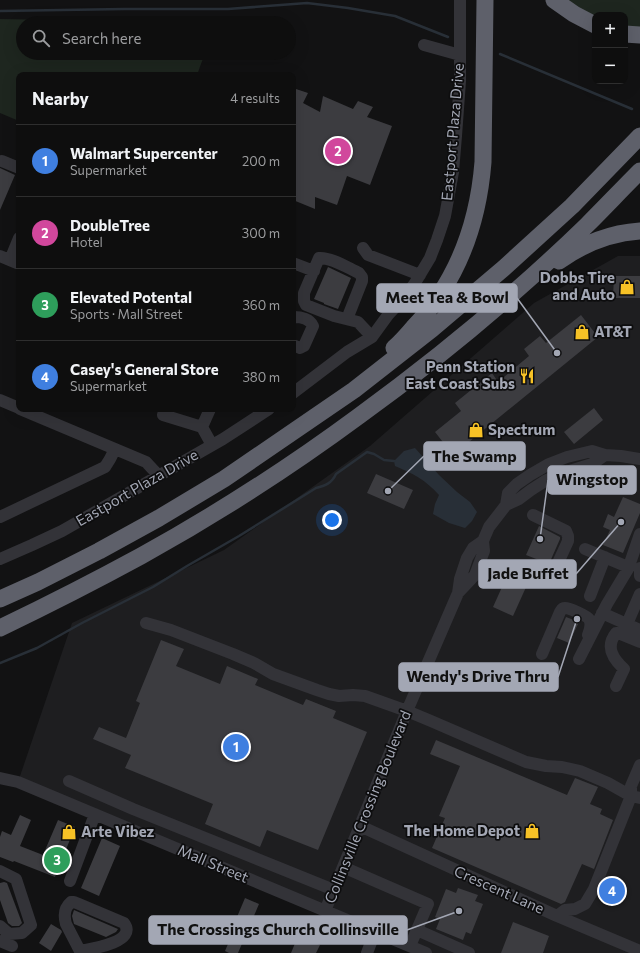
<!DOCTYPE html>
<html lang="en">
<head>
<meta charset="utf-8">
<style>
  body { margin:0; font-family:Commissioner,sans-serif; background:#171717; color:#f1f3f6 }
  .controls { position:absolute; right:12px; top:12px; display:grid; overflow:hidden; border-radius:8px; box-shadow:0 4px 16px #0002 }
  .controls button { width:36px; height:36px; display:grid; place-items:center; padding:0; border:0; border-bottom:1px solid #2e2e2e; background:#0e0e0e; color:#f1f3f6; font:20px sans-serif }
  .you { position:absolute; left:332px; top:520px; width:14px; height:14px; margin:-10px; border:3px solid #fff; border-radius:50%; background:#1a73e8; box-shadow:0 0 0 6px #1a73e833 }
  .badge { display:grid; place-items:center; width:26px; height:26px; border-radius:50%; background:#f7c226; color:#fff; font-size:13px; font-weight:700 }
  .pin { position:absolute; translate:-50% -50%; border:2px solid #fff; box-shadow:0 1px 4px #0006 }
  .list { margin:0; padding:0; list-style:none }
  h2 { display:flex; justify-content:space-between; align-items:center; height:52px; margin:0; padding:0 16px; font-size:17px }
  h2 small { font-size:13px; font-weight:400; color:#9b9c9e }
  .list li { display:grid; grid-template-columns:26px 1fr auto; gap:12px; align-items:center; box-sizing:border-box; height:72px; padding:0 16px; border-top:1px solid #2e2e2e }
  .list b { display:block; font-size:15px; white-space:nowrap }
  .list p { margin:0; font-size:13px; white-space:nowrap; color:#9b9c9e }
  .list em { font-size:13px; font-style:normal; color:#9b9c9e }
  .icon { flex:none; width:22px; height:22px; fill:none; stroke:currentColor; stroke-width:2; stroke-linecap:round; stroke-linejoin:round }
  .map { position:relative; flex:none; width:640px; height:953px; overflow:hidden }
  .search { position:absolute; background:#0e0e0e; box-shadow:0 4px 16px #0002; left:16px; top:16px; width:280px; height:44px; display:flex; align-items:center; gap:10px; box-sizing:border-box; padding:0 14px; border-radius:22px; color:#9b9c9e; font-size:15px }
  .panel { position:absolute; background:#0e0e0e; box-shadow:0 4px 16px #0002; left:16px; top:72px; width:280px; height:340px; border-radius:8px }
  .map>svg:first-child { display:block }
  .built { fill:#1e1e20 }
  .green { fill:#1e261f }
  .water { fill:#282f37 }
  .lines { fill:none; stroke-linecap:round; stroke-linejoin:round }
  .stream { stroke:#282f37; stroke-width:2.5 }
  .building { fill:#3c3c40 }
  .minor { stroke:#333338; stroke-width:12 }
  .highway { stroke:#5e606a; stroke-width:17 }
  .labels { text-anchor:middle; stroke-width:3.5; stroke-linejoin:round; paint-order:stroke }
  .street-label { font-size:15px; fill:#a3a7b4; stroke:#0d0d0e }
  .poi-label { font-size:15px; font-weight:bold; fill:#a3a7b4; stroke:#0d0d0e; text-anchor:end }
  .leader { fill:none; stroke:#a3a7b4; stroke-width:1.5 }
  .callout-dot { fill:#a3a7b4; stroke:#0d0d0e; stroke-width:1.5 }
  .callout { fill:#a3a7b4; stroke:#a3a7b4; stroke-width:1.5 }
  .callout-label { font-size:16px; text-anchor:middle; font-weight:bold; fill:#111 }
</style>
</head>
<body>
<div class="map">
<svg width="640" height="953" viewBox="0 0 640 953">
  <rect width="100%" height="100%" fill="#121213"/>
  <!-- built -->
  <path class="built" d="M618 256H640V953H425L18 782 72 623 224 550 370 446 534 303Z"/>
  <!-- green -->
  <path class="green" d="M560 0H640V31L625 29V15H595V21Z
    M0 19 216 23H23V53H205L197 75H19V121L0 113Z"/>
  <!-- water -->
  <path class="water" d="M415 448 439 475 457 492 470 502 477 512 472 521 465 528 449 523 433 514 435 504 439 495C426 480 412 473 395 466L394 461 404 451Z"/>
  <g class="lines">
    <!-- stream -->
    <path class="stream" d="M0 11 124 9H228L307 3 348 8 395 16 448 37
      M500 54 632 109
      M0 663 37 648 82 623 153 587 187 566 239 536 316 488C325 486 332 483 336 474L367 452 374 454 384 460 394 461"/>
  </g>
  <!-- building -->
  <path class="building" d="M293 88 308 93 303 103 320 112 323 96 353 109 358 101 373 107 367 117 392 126 370 185 347 176 337 205 315 197V209L293 200Z
    M0 168 15 175 0 210Z
    M328 267 351 278 338 309 324 304V303L314 299Z
    M614 276H640V298H613Z
    M581 315 598 337 453 455 435 432 461 411 455 403 492 373 498 382 529 356 524 349 540 336 546 343Z
    M594 408 603 420 574 444 564 432Z
    M376 474 413 490 404 509 367 493Z
    M623 497 640 504V513L623 553 603 545 610 530 603 527 608 514 614 517Z
    M539 526 560 537V539L549 564 526 555Z
    M507 576 527 585 513 616 493 607Z
    M566 617 579 622 569 643 557 638Z
    M161 640 184 649 176 666 220 684 227 666 258 679 255 685 303 705 306 699 336 711 333 718 367 732 318 850 267 830 260 847 205 824 213 804 125 768 131 755 93 739 99 727 126 738 140 703 136 701Z
    M436 740 567 795 575 778 598 787 590 804 602 809 600 814 613 820 594 869 582 864 565 902 561 904 432 848 445 818 439 816 460 766 430 754Z
    M20 815 31 820 20 846 43 855 58 820 75 827 55 877 14 861 13 862 0 857V837L2 831 11 835Z
    M102 838 120 846 99 896 81 888Z
    M607 878 621 880 618 905 602 901Z
    M4 882 7 883 22 923 19 926H12L8 923 0 900V883Z
    M458 888 478 895 475 901 483 904 471 934 466 932 463 940 436 929 440 919 435 917 446 889 456 893Z
    M245 898 259 904 238 953H229L225 951 228 944 226 943Z
    M74 910 118 929 116 932 106 937 74 924 72 916Z
    M513 922 549 936 543 953H501Z
    M51 924 61 930 62 932 51 951 39 943Z
    M298 936 320 945 316 953H291Z"/>
  <g class="lines">
    <!-- minor -->
    <path class="minor" d="M424 45 460 55
      M2 161 19 168
      M363 248 368 255 420 275
      M0 256 19 264
      M10 260 19 238
      M293 263 314 271
      M293 318 294 317C301 317 310 319 313 326L304 346 300 348 293 345
      M347 319 362 281V277L359 273C348 268 331 257 319 258L304 293V301L306 305 334 316 358 322 372 337
      M293 393 347 352 372 337 388 315 404 298 415 283 430 258 437 240 445 216 453 172 456 136 460 81V0
      M0 400 19 408
      M20 409 146 462 159 476
      M165 409 163 415 202 427
      M210 409 202 427 212 445
      M506 505 519 499 531 490 545 481 560 474 592 464 605 455
      M533 515 566 531 568 536V541L551 578
      M0 517 105 467 110 459 115 449
      M585 549 628 567
      M0 559 32 545 62 531 223 439 269 409
      M640 568V576
      M458 593 475 575 484 551 483 541
      M590 596 605 557
      M602 613 640 630
      M146 623 171 630 233 654 254 663 273 674 317 690 329 694 339 696 353 695 365 696 407 711 431 721 526 762 546 766 562 767 580 771 608 783 631 796 640 798
      M627 624 640 594
      M542 654 560 612C562 609 562 608 565 608 570 608 587 616 589 619 592 624 590 630 588 635
      M579 659 607 604 628 569 640 534
      M616 686 624 669C613 659 605 647 616 633H618L640 642
      M0 778 18 782 426 953
      M69 781 133 809 334 890
      M360 826 557 916 640 951
      M343 867 428 904 410 946
      M0 871 16 879 31 925 22 933 9 934 0 926
      M70 881 95 814
      M71 902H74L79 904 124 923C138 942 91 949 80 951L66 924C64 917 64 908 71 902Z
      M325 911 407 711 458 593 460 579 467 558 473 548 483 541 489 527 506 505 508 493 517 484 530 475 549 464 567 457 592 451 605 455 621 456 640 459
      M557 916 565 910 575 909 585 904 594 889 631 796V786L640 765
      M417 930 469 953
      M0 941 12 946
      M367 953 375 932"/>
    <!-- highway -->
    <path class="highway" d="M554 0 574 14 595 25
      M625 34 640 35
      M559 261C583 244 610 233 640 231
      M394 348C401 342 407 335 413 328 457 282 478 225 483 162L485 0
      M0 599 38 582 99 551 159 518 224 479 354 390 432 329 504 268 572 206 640 136
      M0 628C48 605 95 581 141 556 217 514 290 467 359 416 439 358 516 294 587 225 605 207 622 189 640 171"/>
  </g>
  <!-- icons -->
  <defs>
    <g id="shop-bare" transform="scale(1.2)"><path d="M-5-2.5h2.3a2.7 3.5 0 0 1 5.4 0H5L5.5 6h-11ZM-1.5-2.5h3a1.5 2.3 0 0 0-3 0Z" fill="#f7c226" stroke="#0d0d0e" stroke-width="2.5" paint-order="stroke"/></g>
    <g id="restaurant-bare" transform="scale(1.2)"><path d="M-5-6h1v4h1v-4h1v4h1v-4h1v5L-1.5 .5V6h-2V.5L-5-1ZM5-6V6H3V1.5H1.5Q1.5-4 5-6Z" fill="#f7c226" stroke="#0d0d0e" stroke-width="2.5" paint-order="stroke"/></g>
  </defs>
  <g fill-rule="evenodd">
    <use href="#shop-bare" x="627" y="287"/>
    <use href="#shop-bare" x="582" y="332"/>
    <use href="#restaurant-bare" x="527" y="376"/>
    <use href="#shop-bare" x="476" y="430"/>
    <use href="#shop-bare" x="532" y="831"/>
    <use href="#shop-bare" x="69" y="832"/>
  </g>
  <g class="labels">
    <!-- street labels -->
    <g class="street-label">
      <text transform="translate(453 132) rotate(-85)" y="5">Eastport Plaza Drive</text>
      <text transform="translate(137 488) rotate(-30)" y="5">Eastport Plaza Drive</text>
      <text transform="translate(368 807) rotate(-68)" y="5">Collinsville Crossing Boulevard</text>
      <text transform="translate(213 864) rotate(23)" y="5">Mall Street</text>
      <text transform="translate(499 890) rotate(24)" y="5">Crescent Lane</text>
    </g>
    <!-- poi labels -->
    <g class="poi-label">
      <text x="615" y="283">Dobbs Tire<tspan x="615" dy="17">and Auto</tspan></text>
      <text x="594" y="337" text-anchor="start">AT&amp;T</text>
      <text x="515" y="372">Penn Station<tspan x="515" dy="17">East Coast Subs</tspan></text>
      <text x="488" y="435" text-anchor="start">Spectrum</text>
      <text x="520" y="836">The Home Depot</text>
      <text x="81" y="837" text-anchor="start">Arte Vibez</text>
    </g>
  </g>
  <!-- callouts -->
  <path class="leader" d="M557 353L517 298M388 491L424 456M540 539L548 480M621 522L576 574M577 619L558 677M459 911L407 930"/>
  <g class="callout-dot">
    <circle cx="557" cy="353" r="4"/>
    <circle cx="388" cy="491" r="4"/>
    <circle cx="540" cy="539" r="4"/>
    <circle cx="621" cy="522" r="4"/>
    <circle cx="577" cy="619" r="4"/>
    <circle cx="459" cy="911" r="4"/>
  </g>
  <g class="callout">
    <rect x="377" y="284" width="140" height="28" rx="4"/>
    <rect x="424" y="442" width="101" height="28" rx="4"/>
    <rect x="548" y="466" width="88" height="28" rx="4"/>
    <rect x="479" y="560" width="97" height="28" rx="4"/>
    <rect x="399" y="663" width="159" height="28" rx="4"/>
    <rect x="149" y="916" width="258" height="28" rx="4"/>
  </g>
  <g class="callout-label">
    <text x="447" y="303">Meet Tea &amp; Bowl</text>
    <text x="474" y="462">The Swamp</text>
    <text x="592" y="485">Wingstop</text>
    <text x="528" y="579">Jade Buffet</text>
    <text x="478" y="682">Wendy's Drive Thru</text>
    <text x="278" y="935">The Crossings Church Collinsville</text>
  </g>
</svg>
<div class="controls">
<button>+</button>
<button>−</button>
</div>
<div class="you"></div>
<div class="pin badge" style="left:236px;top:747px;background:#3f7fe0">1</div>
<div class="pin badge" style="left:338px;top:151px;background:#d1479c">2</div>
<div class="pin badge" style="left:57px;top:860px;background:#2e9e5b">3</div>
<div class="pin badge" style="left:612px;top:891px;background:#3f7fe0">4</div>
<div class="search"><svg class="icon" aria-label="search" viewBox="0 0 24 24"><circle cx="10" cy="10" r="6"/><path d="M15 15l6 6"/></svg>Search here</div>
<section class="panel">
<h2>Nearby<small>4 results</small></h2>
<ul class="list">
<li><span class="badge" style="background:#3f7fe0">1</span><div><b>Walmart Supercenter</b><p>Supermarket</p></div><em>200 m</em></li>
<li><span class="badge" style="background:#d1479c">2</span><div><b>DoubleTree</b><p>Hotel</p></div><em>300 m</em></li>
<li><span class="badge" style="background:#2e9e5b">3</span><div><b>Elevated Potental</b><p>Sports · Mall Street</p></div><em>360 m</em></li>
<li><span class="badge" style="background:#3f7fe0">4</span><div><b>Casey's General Store</b><p>Supermarket</p></div><em>380 m</em></li>
</ul>
</section>
</div>
</body>
</html>
